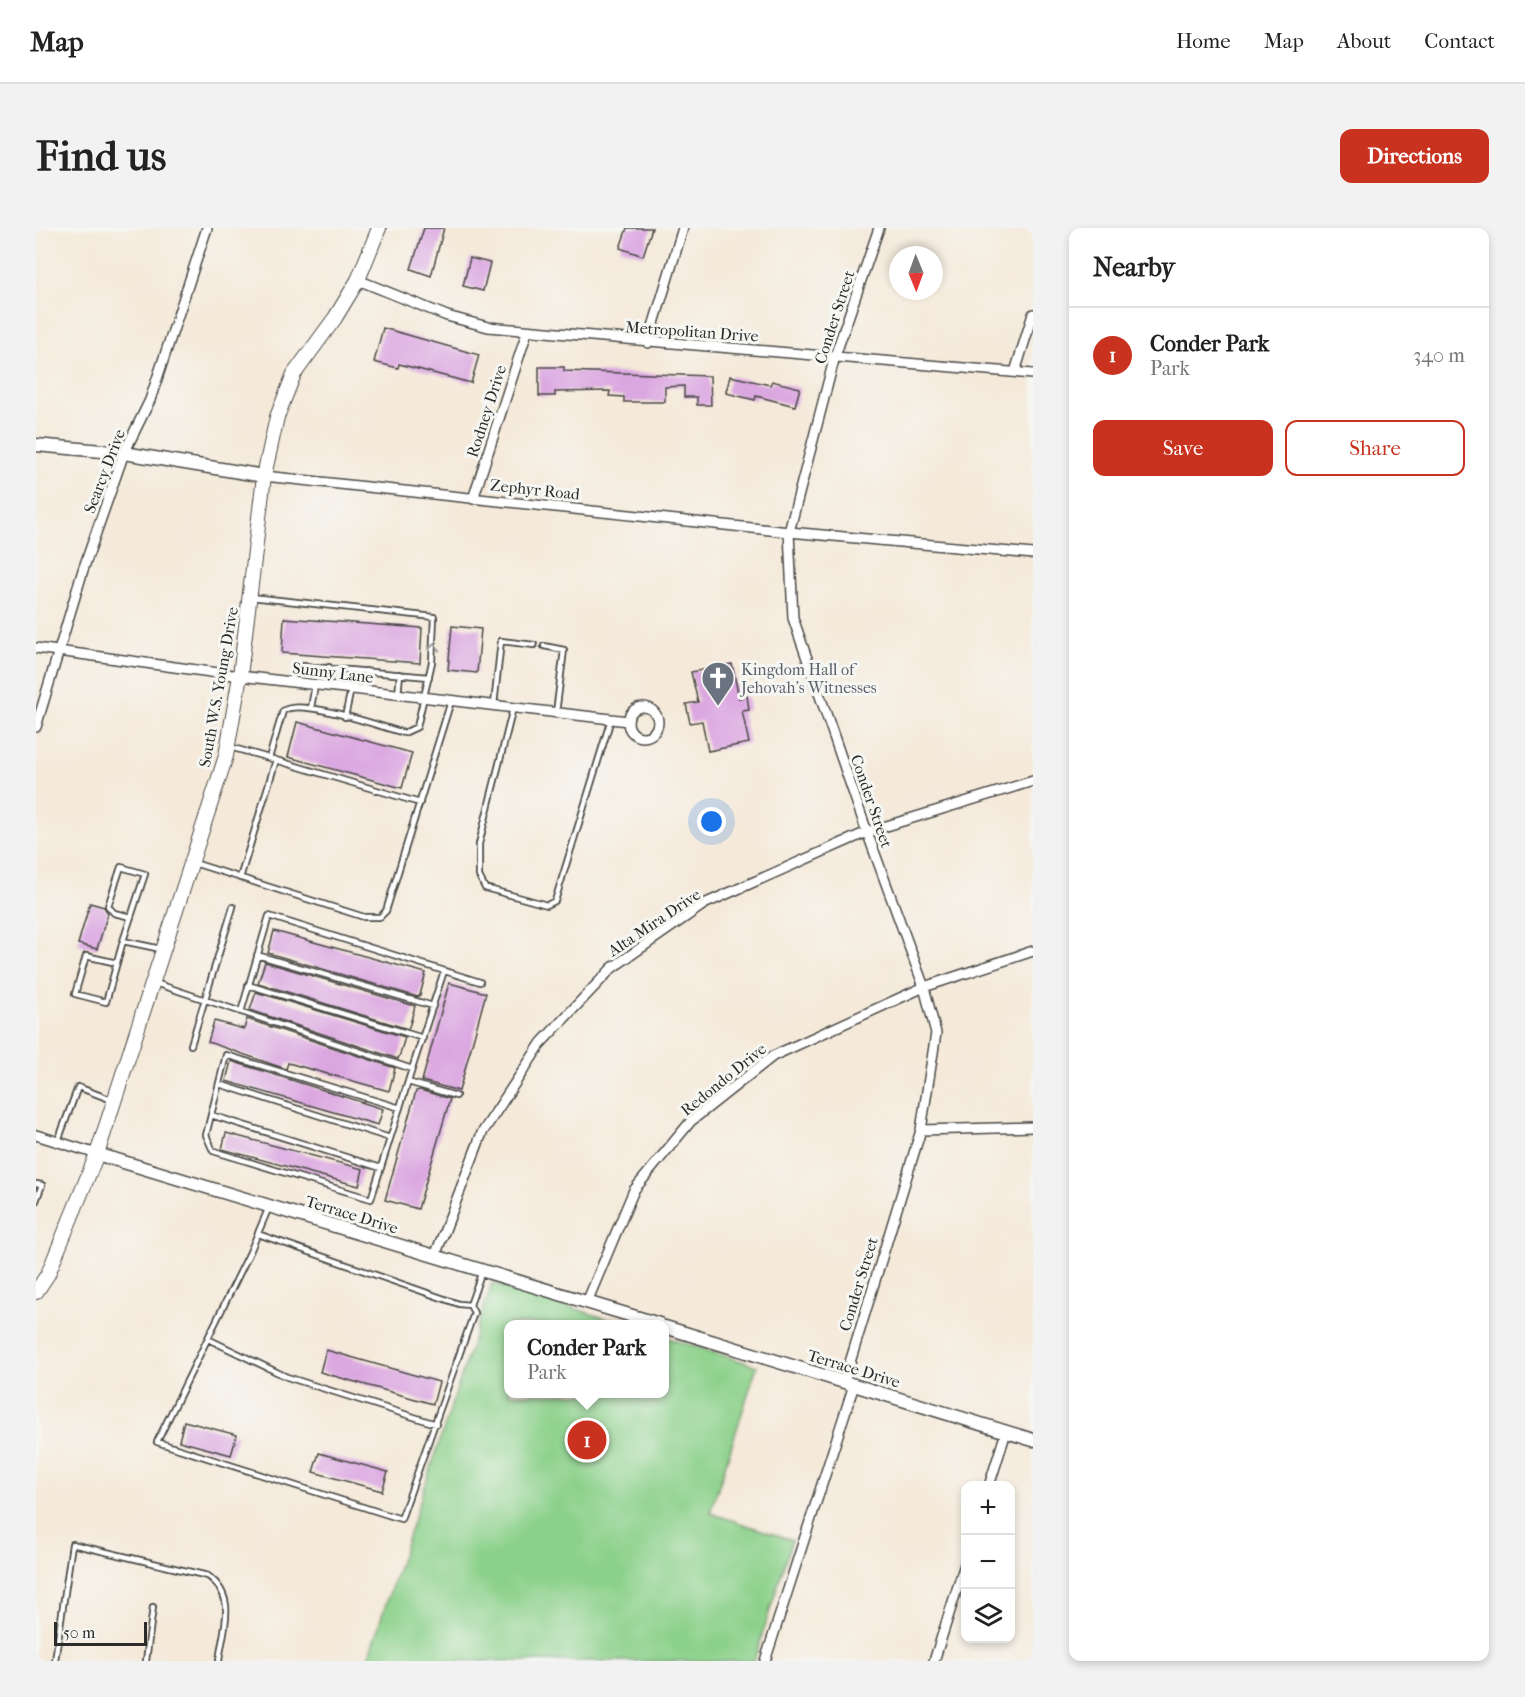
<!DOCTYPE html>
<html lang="en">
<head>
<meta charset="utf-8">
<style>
  body { margin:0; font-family:"IM FELL French Canon",serif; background:#f2f2f2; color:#222 }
  .controls { position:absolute; right:18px; bottom:18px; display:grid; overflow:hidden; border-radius:12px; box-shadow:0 3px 9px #0003 }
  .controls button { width:54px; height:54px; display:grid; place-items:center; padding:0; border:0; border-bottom:2px solid #e0e0e0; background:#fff; color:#222; font:30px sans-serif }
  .compass { position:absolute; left:853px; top:18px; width:54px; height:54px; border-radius:50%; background:#fff; box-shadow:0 3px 9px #0003; rotate:179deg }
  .scale { position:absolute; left:18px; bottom:15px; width:93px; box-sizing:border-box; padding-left:6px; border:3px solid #2b2b2b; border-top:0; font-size:16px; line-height:21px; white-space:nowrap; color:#2b2b2b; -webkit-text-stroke:4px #f6f6f2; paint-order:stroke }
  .you { position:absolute; left:676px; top:594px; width:21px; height:21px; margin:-15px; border:4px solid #fff; border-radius:50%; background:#1a73e8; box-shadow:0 0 0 9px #1a73e833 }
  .badge { display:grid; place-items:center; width:39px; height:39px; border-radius:50%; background:#c8321e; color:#fff; font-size:20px; font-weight:700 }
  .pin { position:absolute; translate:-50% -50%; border:3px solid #fff; box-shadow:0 2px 6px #0006 }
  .popup { position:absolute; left:468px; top:1092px; width:165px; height:78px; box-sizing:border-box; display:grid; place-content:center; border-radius:12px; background:#fff; filter:drop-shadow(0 2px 4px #0005); font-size:20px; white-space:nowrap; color:#767676 }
  .popup b { font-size:22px; color:#222 }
  .popup::after { content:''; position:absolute; left:50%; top:100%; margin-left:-12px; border:12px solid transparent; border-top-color:#fff }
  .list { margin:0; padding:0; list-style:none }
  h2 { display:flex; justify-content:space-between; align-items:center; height:78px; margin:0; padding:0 24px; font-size:26px }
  h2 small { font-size:20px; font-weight:400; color:#767676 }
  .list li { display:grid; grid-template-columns:39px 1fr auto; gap:18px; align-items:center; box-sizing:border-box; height:96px; padding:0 24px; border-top:2px solid #e0e0e0 }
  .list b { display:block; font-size:22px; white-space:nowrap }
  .list p { margin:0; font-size:20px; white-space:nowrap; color:#767676 }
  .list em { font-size:20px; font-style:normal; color:#767676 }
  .actions { display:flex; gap:12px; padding:18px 24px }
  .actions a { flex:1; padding:14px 0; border:2px solid #c8321e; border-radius:12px; text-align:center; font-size:21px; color:#c8321e }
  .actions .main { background:#c8321e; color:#fff }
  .icon { flex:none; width:33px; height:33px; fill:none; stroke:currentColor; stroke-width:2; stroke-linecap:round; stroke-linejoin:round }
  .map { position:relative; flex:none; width:997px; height:1433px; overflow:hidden; border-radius:12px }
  header { display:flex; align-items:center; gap:36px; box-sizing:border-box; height:84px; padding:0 30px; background:#fff; border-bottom:2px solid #e0e0e0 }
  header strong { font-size:28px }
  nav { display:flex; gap:33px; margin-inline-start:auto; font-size:21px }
  .intro { display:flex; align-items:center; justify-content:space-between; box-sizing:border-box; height:144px; padding:0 36px }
  h1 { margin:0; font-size:42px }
  .button { padding:15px 27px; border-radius:12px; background:#c8321e; color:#fff; font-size:21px; font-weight:700 }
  main { display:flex; gap:36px; padding:0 36px }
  aside { flex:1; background:#fff; border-radius:12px; box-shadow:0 3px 9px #0003 }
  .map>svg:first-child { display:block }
  .green { fill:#8cd18b; stroke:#5c7e5b; stroke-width:1.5 }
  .building { fill:#dba7e1 }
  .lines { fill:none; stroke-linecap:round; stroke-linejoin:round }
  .service-casing { stroke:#494845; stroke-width:8 }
  .minor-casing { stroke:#494845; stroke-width:12 }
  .tertiary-casing { stroke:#494845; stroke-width:15 }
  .secondary-casing { stroke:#494845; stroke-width:16 }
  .service { stroke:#fff; stroke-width:4.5 }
  .minor { stroke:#fff; stroke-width:9 }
  .tertiary { stroke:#fff; stroke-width:12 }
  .secondary { stroke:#fff; stroke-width:14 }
  .oneway { stroke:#a0a0a0 }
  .labels { text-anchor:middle; stroke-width:6; stroke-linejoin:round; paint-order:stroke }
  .street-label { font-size:16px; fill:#2b2b2b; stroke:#f6f6f2 }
  .worship-label { font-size:16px; fill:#5b616d; stroke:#f6f6f2; text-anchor:start }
</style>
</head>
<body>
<header>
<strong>Map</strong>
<nav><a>Home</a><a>Map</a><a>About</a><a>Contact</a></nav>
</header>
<div class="intro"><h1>Find us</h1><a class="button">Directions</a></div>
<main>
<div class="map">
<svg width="997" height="1433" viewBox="0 0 997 1433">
  <rect width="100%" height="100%" fill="#f6f6f2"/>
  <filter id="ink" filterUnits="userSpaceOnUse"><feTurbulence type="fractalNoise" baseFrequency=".0167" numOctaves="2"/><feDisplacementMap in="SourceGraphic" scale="12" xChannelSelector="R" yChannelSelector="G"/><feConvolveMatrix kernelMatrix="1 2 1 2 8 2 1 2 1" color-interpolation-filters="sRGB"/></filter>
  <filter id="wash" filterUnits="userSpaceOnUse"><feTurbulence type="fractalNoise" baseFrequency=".008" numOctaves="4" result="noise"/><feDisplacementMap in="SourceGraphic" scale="24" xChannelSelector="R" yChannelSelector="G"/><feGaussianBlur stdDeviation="1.35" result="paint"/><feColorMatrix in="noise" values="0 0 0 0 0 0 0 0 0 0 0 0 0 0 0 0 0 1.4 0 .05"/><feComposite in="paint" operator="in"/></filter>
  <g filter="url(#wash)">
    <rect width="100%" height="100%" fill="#f5e9d9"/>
    <!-- green -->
    <path class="green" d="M456 1055 588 1096H473V1166H629V1109L721 1138 674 1285 756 1312 718 1433H331Z"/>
    <g id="blocks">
      <!-- building -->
      <path class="building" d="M388 0H408L395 48 375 41Z
        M591 0H616L607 28 584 20Z
        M434 30 454 35 447 63 427 58Z
        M347 100 443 127 435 155 363 136 362 140 338 134Z
        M503 139H528V143L674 148 675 177H661V169H648V158L629 159V174H588V169L573 168 574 163 519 164V168H503Z
        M694 148 734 157 736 153 764 160 759 178 720 168 719 172 690 165Z
        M248 390 386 400 384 435 246 425Z
        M416 398 445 401 441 445 412 442Z
        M696 436 703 470 711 468 713 482 706 483 713 515 672 523 666 493 654 495 650 476 662 474 655 444Z
        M261 494 376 525 366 560 252 529Z
        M54 675 68 679 72 685 61 721 42 716Z
        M238 703 390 745 384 767 382 769 232 725Z
        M229 734 379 778 374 796 372 801 222 755Z
        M413 755 450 765 423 863 386 853Z
        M220 764 369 809 364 826 362 831 214 782Z
        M211 791 359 840 353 863 252 835 250 841 172 814 178 793 208 801Z
        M195 833 347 881 342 897 190 853Z
        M384 862 414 871 382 981 349 972 380 863Z
        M190 905 327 941 323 958 186 921Z
        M290 1122 403 1154 397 1176 284 1144Z
        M148 1193 201 1207 195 1227 143 1213Z
        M283 1225 352 1244 346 1263 277 1244Z"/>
    </g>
  </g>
  <g filter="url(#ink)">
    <use href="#blocks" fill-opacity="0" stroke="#494845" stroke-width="1.5"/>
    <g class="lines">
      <!-- service casing -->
      <g class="service-casing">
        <path id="service" d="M508 418 528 422 520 485
          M255 453 258 444 267 438 393 449
          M290 458 293 439
          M327 463 330 443
          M362 467 364 446
          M458 477 465 413 498 417
          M275 480 279 457
          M477 480 443 616V648L449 660 511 677 519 673 575 491
          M309 489 315 461
          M194 519 233 530 247 483C264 469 345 499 368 505L381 499 396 434 398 389 215 369
          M233 530 384 575
          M158 635 328 689H344L350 683 415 473
          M204 650 240 532
          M95 689 78 685 72 678 85 639 109 646 87 713 125 721
          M221 727 397 778
          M81 735 50 728 39 766 70 774 87 713
          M119 755 376 841 335 971 177 923 170 907 190 827 364 880
          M212 757 387 810
          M205 784 233 688 444 754
          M155 817 197 679
          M376 841 408 743
          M372 854 420 868
          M183 856 354 910
          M175 887 345 940
          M22 913 42 859 76 872
          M0 956 6 957 0 973
          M233 979 214 1024 121 1214 365 1291 438 1085 434 1077 446 1043
          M222 1006 423 1076 434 1077
          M172 1111 251 1149 400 1196
          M19 1433 36 1316 172 1348C202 1370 187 1400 183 1433
          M110 1433 117 1379"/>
      </g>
      <!-- minor casing -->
      <g class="minor-casing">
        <path id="minor" d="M322 52 411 88 452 99 997 146
          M612 115 647 0
          M979 144 997 86
          M228 248 753 304 997 326
          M437 271 491 104
          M0 420 204 448 592 493
          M592 494a15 15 0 1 1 30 0a15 15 0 1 1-30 0Z
          M0 499 47 342 88 225 114 172 171 0
          M885 902 997 899
          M0 907 61 926
          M399 1028 446 905 506 814 576 740 668 676 831 604 997 553
          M551 1074 598 962 655 893 737 828 888 759 997 723
          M808 1154 885 902 900 805 888 759 831 604 757 390 753 304 799 128 843 0
          M953 1258 970 1204
          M729 1433 818 1157
          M898 1433 930 1333"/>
      </g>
      <!-- tertiary casing -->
      <g class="tertiary-casing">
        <path id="tertiary" d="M0 217 88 225 228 248
          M61 926 623 1096
          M629 1099 997 1212"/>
      </g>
      <!-- secondary casing -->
      <g class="secondary-casing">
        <path id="secondary" d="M0 1064 12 1046 61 926 190 528 204 448 228 248 241 189 258 146 299 90 322 52 343 0"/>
      </g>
      <!-- service -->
      <use href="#service" class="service"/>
      <!-- minor -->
      <use href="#minor" class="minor"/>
      <!-- tertiary -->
      <use href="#tertiary" class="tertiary"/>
      <!-- secondary -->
      <use href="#secondary" class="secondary"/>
    </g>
    <!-- one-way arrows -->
    <defs><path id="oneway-chevron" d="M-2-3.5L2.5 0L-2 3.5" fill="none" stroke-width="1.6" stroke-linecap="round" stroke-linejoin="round" transform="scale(1.5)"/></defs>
    <use class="oneway" href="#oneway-chevron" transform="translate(398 419) rotate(-87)"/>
  </g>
  <!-- icons -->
  <defs>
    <g id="church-pin" transform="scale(1.725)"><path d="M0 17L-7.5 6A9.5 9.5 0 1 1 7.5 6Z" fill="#6b7280" stroke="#f6f6f2"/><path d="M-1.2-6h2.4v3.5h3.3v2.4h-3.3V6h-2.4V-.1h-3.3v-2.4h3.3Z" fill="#fff"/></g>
  </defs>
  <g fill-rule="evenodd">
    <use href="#church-pin" x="682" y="450"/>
  </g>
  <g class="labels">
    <!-- street labels -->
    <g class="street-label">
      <text transform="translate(798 89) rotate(-72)" y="6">Conder Street</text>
      <text transform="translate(656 103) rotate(4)" y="6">Metropolitan Drive</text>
      <text transform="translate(450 183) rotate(-72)" y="6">Rodney Drive</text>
      <text transform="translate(68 243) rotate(-69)" y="6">Searcy Drive</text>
      <text transform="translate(499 261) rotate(6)" y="6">Zephyr Road</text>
      <text transform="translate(297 444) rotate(7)" y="6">Sunny Lane</text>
      <text transform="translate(182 459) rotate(-80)" y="6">South W.S. Young Drive</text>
      <text transform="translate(836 573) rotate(71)" y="6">Conder Street</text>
      <text transform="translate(618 694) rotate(-34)" y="6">Alta Mira Drive</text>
      <text transform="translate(687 851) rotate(-39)" y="6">Redondo Drive</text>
      <text transform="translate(316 986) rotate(17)" y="6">Terrace Drive</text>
      <text transform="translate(822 1056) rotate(-73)" y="6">Conder Street</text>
      <text transform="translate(818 1140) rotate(17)" y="6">Terrace Drive</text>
    </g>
    <!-- worship labels -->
    <g class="worship-label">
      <text x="705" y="447">Kingdom Hall of<tspan x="705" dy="18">Jehovah's Witnesses</tspan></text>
    </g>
  </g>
</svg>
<div class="controls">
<button>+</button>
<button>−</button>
<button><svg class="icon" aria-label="layers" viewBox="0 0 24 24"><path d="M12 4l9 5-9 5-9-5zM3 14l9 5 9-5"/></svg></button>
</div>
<svg class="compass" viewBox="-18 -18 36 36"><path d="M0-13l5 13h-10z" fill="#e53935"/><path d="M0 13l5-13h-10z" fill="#767676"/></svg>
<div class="scale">50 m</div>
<div class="you"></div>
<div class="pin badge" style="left:551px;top:1212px">1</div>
<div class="popup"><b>Conder Park</b>Park</div>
</div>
<aside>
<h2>Nearby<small></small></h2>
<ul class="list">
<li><span class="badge">1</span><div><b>Conder Park</b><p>Park</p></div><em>340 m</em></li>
</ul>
<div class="actions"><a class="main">Save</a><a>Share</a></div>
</aside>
</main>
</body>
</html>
